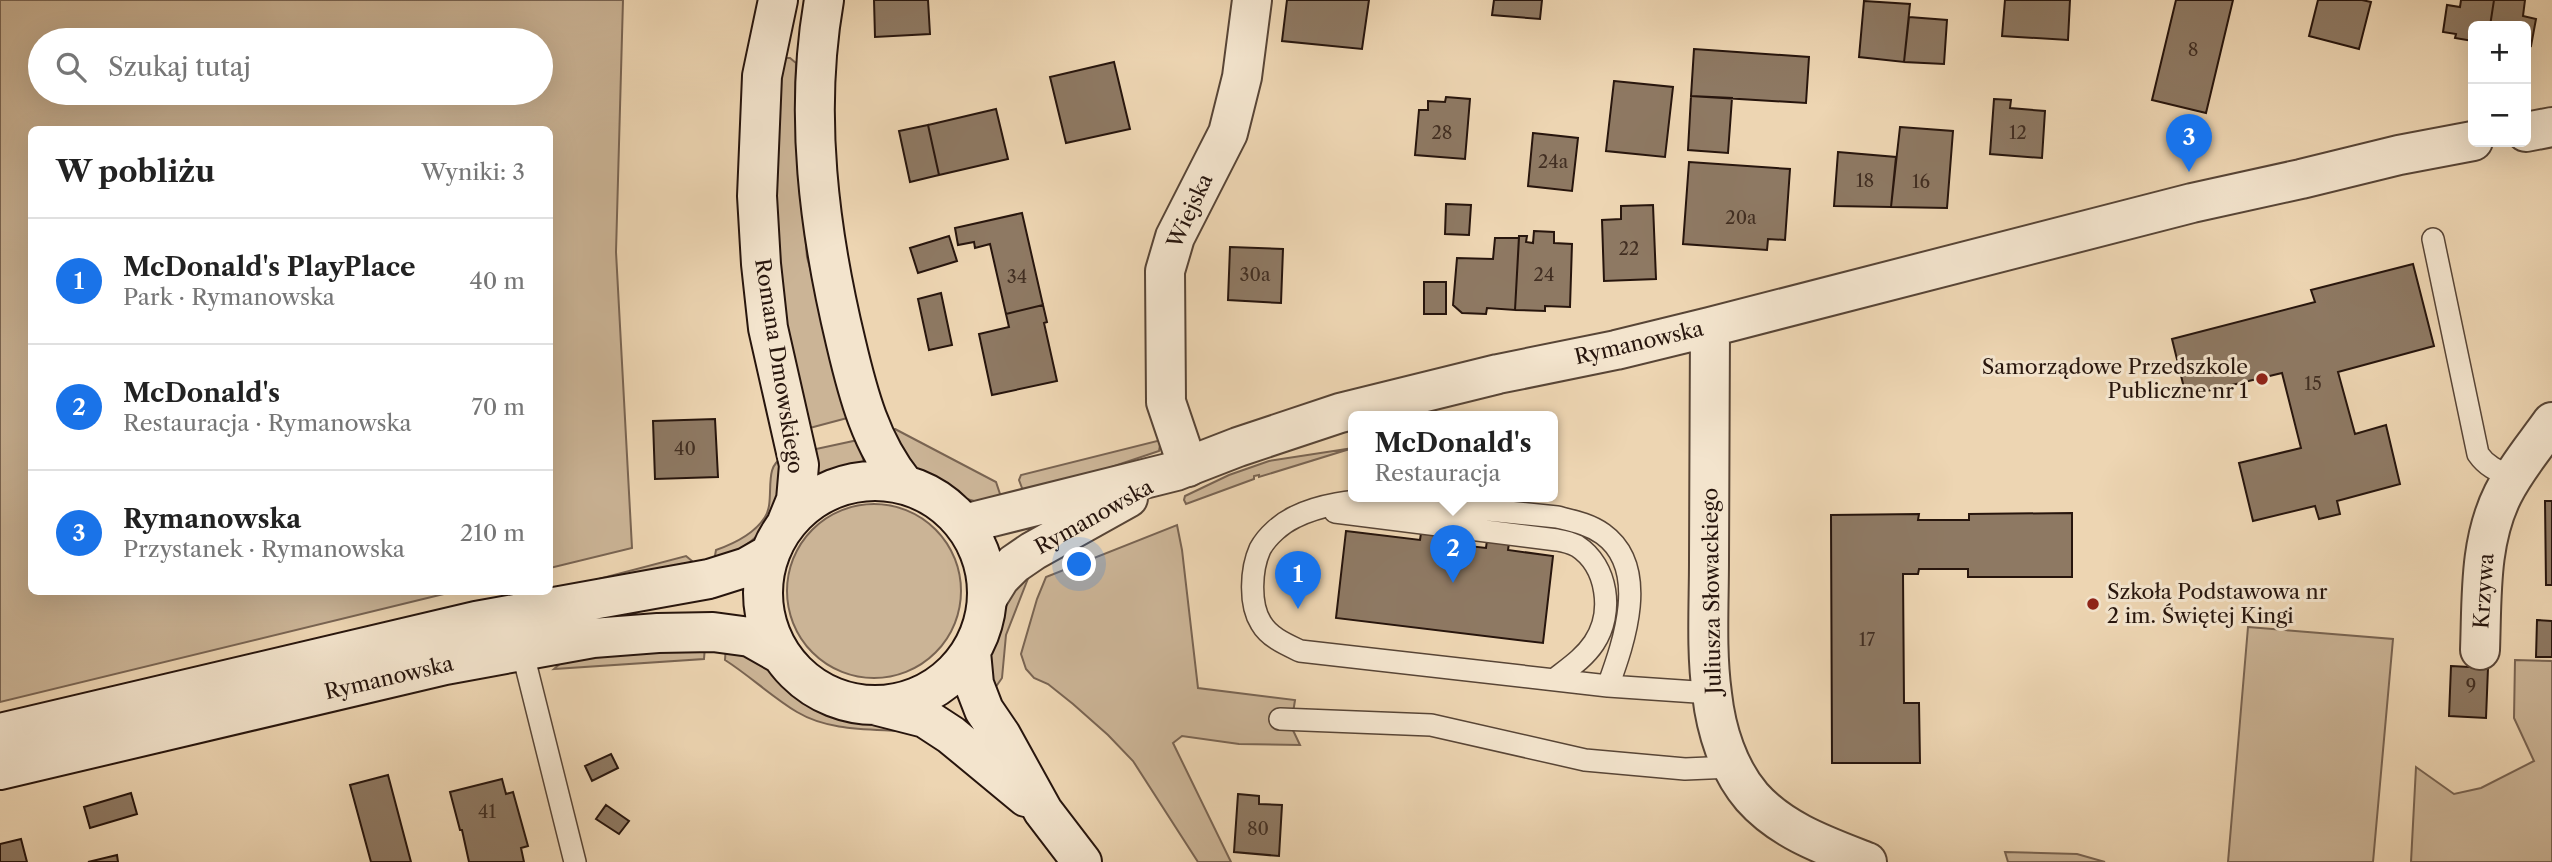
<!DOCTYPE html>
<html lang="pl">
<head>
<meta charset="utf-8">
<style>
  body { margin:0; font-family:"Libre Caslon Text",serif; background:#f2f2f2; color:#222 }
  .controls { position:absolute; right:21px; top:21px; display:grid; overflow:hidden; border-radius:10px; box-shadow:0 7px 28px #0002 }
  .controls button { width:63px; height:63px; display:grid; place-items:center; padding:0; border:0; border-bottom:2px solid #e0e0e0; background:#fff; color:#222; font:35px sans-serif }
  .you { position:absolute; left:1080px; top:565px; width:24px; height:24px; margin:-18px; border:5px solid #fff; border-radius:50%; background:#1a73e8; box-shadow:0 0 0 10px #1a73e833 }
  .badge { display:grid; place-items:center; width:46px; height:46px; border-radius:50%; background:#1a73e8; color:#fff; font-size:23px; font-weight:700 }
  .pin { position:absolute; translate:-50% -58px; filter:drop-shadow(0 2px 4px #0008) }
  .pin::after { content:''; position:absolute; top:37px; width:24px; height:21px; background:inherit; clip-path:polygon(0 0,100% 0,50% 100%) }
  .popup { position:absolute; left:1348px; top:411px; width:210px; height:91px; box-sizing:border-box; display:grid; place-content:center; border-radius:10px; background:#fff; filter:drop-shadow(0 2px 5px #0005); font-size:23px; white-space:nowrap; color:#767676 }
  .popup b { font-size:26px; color:#222 }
  .popup::after { content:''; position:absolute; left:50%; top:100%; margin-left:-14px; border:14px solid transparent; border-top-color:#fff }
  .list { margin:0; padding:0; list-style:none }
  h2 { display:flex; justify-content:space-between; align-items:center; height:91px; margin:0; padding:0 28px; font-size:30px }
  h2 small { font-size:23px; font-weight:400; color:#767676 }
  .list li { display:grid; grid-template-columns:46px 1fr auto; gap:21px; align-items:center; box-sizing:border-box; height:126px; padding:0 28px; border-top:2px solid #e0e0e0 }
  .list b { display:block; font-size:26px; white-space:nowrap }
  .list p { margin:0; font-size:23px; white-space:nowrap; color:#767676 }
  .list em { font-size:23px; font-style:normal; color:#767676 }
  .icon { flex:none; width:38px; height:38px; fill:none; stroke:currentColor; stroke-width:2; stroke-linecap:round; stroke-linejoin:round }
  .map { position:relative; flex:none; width:2552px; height:862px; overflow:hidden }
  .search { position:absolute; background:#fff; box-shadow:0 7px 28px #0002; left:28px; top:28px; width:525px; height:77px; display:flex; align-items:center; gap:18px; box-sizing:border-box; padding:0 24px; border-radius:38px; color:#767676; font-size:26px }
  .panel { position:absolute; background:#fff; box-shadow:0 7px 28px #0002; left:28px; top:126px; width:525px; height:469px; border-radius:10px }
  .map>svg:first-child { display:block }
  .green { fill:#cbb496; stroke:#796452; stroke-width:2; fill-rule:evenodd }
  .building { fill:#8e7963; stroke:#27150d; stroke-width:2 }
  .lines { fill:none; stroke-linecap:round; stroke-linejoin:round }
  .service-casing { stroke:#584536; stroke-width:24 }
  .minor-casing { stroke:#584536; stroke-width:42 }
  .tertiary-casing { stroke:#584536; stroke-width:42 }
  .secondary-casing { stroke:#27150d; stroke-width:42 }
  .service { stroke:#f3e4cd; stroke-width:21 }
  .minor { stroke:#f3e4cd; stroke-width:38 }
  .tertiary { stroke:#f3e4cd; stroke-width:38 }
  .secondary { stroke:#f3e4cd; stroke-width:38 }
  .poi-dot { fill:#8f2418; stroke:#f3e4cd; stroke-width:2.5 }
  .labels { text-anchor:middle; stroke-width:6; stroke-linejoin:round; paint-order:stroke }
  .number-label { font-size:18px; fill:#412e22 }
  .street-label { font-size:21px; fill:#27150d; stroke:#f3e4cd }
  .poi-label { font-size:21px; fill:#27150d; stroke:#f3e4cd; text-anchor:end }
</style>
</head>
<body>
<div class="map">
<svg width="2552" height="862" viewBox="0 0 2552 862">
  <rect width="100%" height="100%" fill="#edd5b2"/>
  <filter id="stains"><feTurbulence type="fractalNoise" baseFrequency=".00286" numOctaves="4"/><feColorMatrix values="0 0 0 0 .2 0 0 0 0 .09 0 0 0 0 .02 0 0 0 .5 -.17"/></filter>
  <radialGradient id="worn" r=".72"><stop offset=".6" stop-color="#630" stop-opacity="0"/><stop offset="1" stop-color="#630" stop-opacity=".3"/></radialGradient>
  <!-- green -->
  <path class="green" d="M0 0H623L616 252 632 548 550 568V130H32V592H452L0 702ZM40 40H541V93H40Z
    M786 58H790L796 63 795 113 807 257 851 417 806 429 775 274 774 124 783 61Z
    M895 429 996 482 1003 503 978 502 963 498 945 488 911 466 888 431Z
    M858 440 865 466 836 472 819 479 816 449Z
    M1161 440 1159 451 1025 496 1019 480 1021 475Z
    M1353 448 1259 477V475L1254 476V479L1186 504 1184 500 1185 496 1229 475 1269 461Z
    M783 458C781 474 780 492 775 508 767 535 739 552 714 561L716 550C733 544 755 533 765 517 776 500 762 466 783 458Z
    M787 591a87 87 0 1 1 174 0a87 87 0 1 1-174 0Z
    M1177 525 1182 550 1198 688 1295 700 1291 726 1300 745 1239 744 1182 736 1173 743 1231 862H1198L1133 761 1108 735 1073 704 1048 684 1034 678 1026 669 1021 654 1037 599 1046 577Z
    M686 556 692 561 693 565 553 591Z
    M1029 576 1006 635 1002 678 995 688 985 658 987 640 1001 603Z
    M2248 627 2393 639 2373 862H2228Z
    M726 645 764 662 806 700 822 709 846 715 867 717 899 731C864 729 827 730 797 712 772 697 750 676 725 660Z
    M705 646 704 659 554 669 562 662 571 658Z
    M2515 660 2552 661V862H2411L2416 767 2454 794 2481 788 2534 761 2514 718Z
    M2005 852 2077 854 2105 862H2008Z"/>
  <!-- building -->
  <path class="building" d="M874 0H928L930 34 875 37Z
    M1287 0H1369L1362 49 1282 41Z
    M1494 0H1542L1540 19 1492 15Z
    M2005 0H2070L2068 40 2002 36Z
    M2176 0H2233L2206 113 2152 100Z
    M2318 0H2362L2371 2 2359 49 2309 36Z
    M2461 0H2494L2490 26H2473V41L2455 38 2456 34 2443 32 2447 5 2460 7Z
    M2494 0H2525L2523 16 2536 19 2531 46 2526 45V26H2490Z
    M1864 1 1910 4 1904 62 1859 57Z
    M1909 17 1947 20 1944 64 1904 62Z
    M1694 49 1809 57 1806 103 1691 96Z
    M1114 62 1130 129 1066 143 1050 77Z
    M1614 81 1673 87 1665 157 1606 151Z
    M1691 96 1732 98 1728 153 1688 150Z
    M1446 97 1470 99 1465 159 1415 155 1419 110H1428V101L1445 102Z
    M1994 99 2011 100 2010 108 2045 111 2042 158 1990 154Z
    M996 109 1008 159 939 175 928 125Z
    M928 125 939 175 910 182 899 131Z
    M1900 127 1953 131 1947 208 1891 207Z
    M1533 133 1578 138 1572 191 1528 186Z
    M1838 152 1896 157 1891 207 1834 206Z
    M1689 162 1790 169 1785 240 1768 239 1767 250 1683 244Z
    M1446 204 1471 205 1469 235 1445 234Z
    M1653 205 1656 279 1604 281 1602 220 1621 219V206Z
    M1022 213 1043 305 1006 314 990 244 975 248 974 242 958 245 955 228Z
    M1534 231 1554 232V243L1572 244 1570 307 1545 306V311L1515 310 1519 236H1527L1526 242 1533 243Z
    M949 236 957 261 918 273 910 248Z
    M1495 238H1519L1515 310 1487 308 1486 314 1462 313 1453 305 1457 258 1493 259Z
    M1230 247 1283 249 1281 303 1228 300Z
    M2413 264 2434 346 2338 372 2355 434 2386 425 2400 484 2337 501 2340 514 2319 519 2315 506 2253 521 2239 463 2301 448 2282 373 2186 396 2172 339 2315 302 2311 290Z
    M1424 282H1446V314H1424Z
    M941 293 952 345 929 350 918 299Z
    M1043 305 1047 322 1044 323 1057 381 992 395 979 334 1009 327 1006 314Z
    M715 419 718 477 655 479 653 421Z
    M2545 501H2552V585H2546Z
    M2072 513V577H1968V569H1919L1918 574H1903L1904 703H1919L1920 763H1832L1831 515 1919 514 1918 520H1969V514Z
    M1346 531 1420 540 1421 533 1442 535V543L1486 548 1487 540 1509 543 1508 550 1553 556 1543 643 1336 618Z
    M2537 620 2552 621V657H2536Z
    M2451 666 2488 668 2486 718 2449 716Z
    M611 754 618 768 592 781 585 766Z
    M388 775 411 862H371L350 785Z
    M502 779 506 794 513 792 528 846 521 848 524 862H469L462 830H460L450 792Z
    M131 793 137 814 90 828 84 807Z
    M1238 794 1259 796V804L1282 805 1279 856 1234 852Z
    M606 805 629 821 619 834 596 819Z
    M21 839 27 862H0V844Z
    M117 855 118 862H88Z"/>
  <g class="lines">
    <!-- service casing -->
    <g class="service-casing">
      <path id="service" d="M2433 239 2478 454C2487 467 2498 471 2512 477
        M1335 512 1557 540C1563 541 1571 543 1577 546 1608 566 1614 613 1594 643 1584 658 1569 668 1555 679
        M526 645 522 650 575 862
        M1608 686C1624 642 1650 568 1603 534 1589 524 1573 521 1557 517L1380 499C1352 501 1321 504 1295 517 1282 523 1267 536 1260 549 1251 569 1249 604 1261 623 1269 637 1285 644 1300 651L1608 686 1711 693
        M1280 719 1431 725 1585 760 1685 769 1732 767"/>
    </g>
    <!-- minor casing -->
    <g class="minor-casing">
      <path id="minor" d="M1188 467 1166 402 1165 271 1175 237 1228 133 1242 77 1252 0
        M2480 650C2482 597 2479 542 2503 494 2516 468 2535 446 2552 422"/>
    </g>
    <!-- tertiary casing -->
    <g class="tertiary-casing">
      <path id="tertiary" d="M2526 132 2552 127
        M1710 327C1710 405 1710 483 1709 561 1709 605 1706 651 1712 694 1716 730 1728 769 1752 797 1782 831 1826 846 1867 862
        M964 524 1176 471 1238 447 1340 413 1498 374 1616 350 1710 327 2192 203 2301 179 2399 155 2473 141
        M987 599 1000 578 1014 564 1033 551 1128 498"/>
    </g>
    <!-- secondary casing -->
    <g class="secondary-casing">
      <path id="secondary" d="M778 0 762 76 757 196 761 264 768 328 799 465 796 500 787 522
        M824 0C804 114 819 231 846 343 858 394 871 444 904 484
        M763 593a112 112 0 1 1 224 0a112 112 0 1 1-224 0Z
        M971 652 974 684 984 710 1001 735 1043 811 1082 862
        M878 706 925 718 951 735 1026 797
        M0 733 476 621 709 579 747 567 768 555
        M0 770 445 665 593 638 658 633 713 632 750 637 780 654"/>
    </g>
    <!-- service -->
    <use href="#service" class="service"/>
    <!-- minor -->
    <use href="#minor" class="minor"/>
    <!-- tertiary -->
    <use href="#tertiary" class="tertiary"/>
    <!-- secondary -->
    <use href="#secondary" class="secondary"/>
  </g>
  <!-- markers -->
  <g class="poi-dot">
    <circle cx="2262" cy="379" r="7"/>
    <circle cx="2093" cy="604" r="7"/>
  </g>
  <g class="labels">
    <!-- number labels -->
    <g class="number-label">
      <text x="2193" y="56">8</text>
      <text x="1442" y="139">28</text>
      <text x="2018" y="139">12</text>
      <text x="1553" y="168">24a</text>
      <text x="1865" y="187">18</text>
      <text x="1921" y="188">16</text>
      <text x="1741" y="224">20a</text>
      <text x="1629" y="255">22</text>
      <text x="1255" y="281">30a</text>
      <text x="1544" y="281">24</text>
      <text x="1017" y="283">34</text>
      <text x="2313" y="390">15</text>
      <text x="685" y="455">40</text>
      <text x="1867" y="646">17</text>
      <text x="2471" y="692">9</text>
      <text x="487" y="818">41</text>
      <text x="1258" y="835">80</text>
    </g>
    <!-- street labels -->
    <g class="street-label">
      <text transform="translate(1190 211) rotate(-65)" y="7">Wiejska</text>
      <text transform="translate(1639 343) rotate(-13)" y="7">Rymanowska</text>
      <text transform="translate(779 366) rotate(81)" y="7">Romana Dmowskiego</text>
      <text transform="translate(1094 517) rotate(-29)" y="7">Rymanowska</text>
      <text transform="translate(1712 591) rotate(-91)" y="7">Juliusza Słowackiego</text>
      <text transform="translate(2484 591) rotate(-86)" y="7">Krzywa</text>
      <text transform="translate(389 678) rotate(-13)" y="7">Rymanowska</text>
    </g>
    <!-- poi labels -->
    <g class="poi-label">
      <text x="2248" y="374">Samorządowe Przedszkole<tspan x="2248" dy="24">Publiczne nr 1</tspan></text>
      <text x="2107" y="599" text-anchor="start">Szkoła Podstawowa nr<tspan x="2107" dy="24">2 im. Świętej Kingi</tspan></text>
    </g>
  </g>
  <rect width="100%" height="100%" filter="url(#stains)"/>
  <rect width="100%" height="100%" fill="url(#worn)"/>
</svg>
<div class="controls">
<button>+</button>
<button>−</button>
</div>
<div class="you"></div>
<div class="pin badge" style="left:1298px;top:609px">1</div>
<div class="pin badge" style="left:1453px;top:583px">2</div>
<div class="popup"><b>McDonald's</b>Restauracja</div>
<div class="pin badge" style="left:2189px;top:172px">3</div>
<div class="search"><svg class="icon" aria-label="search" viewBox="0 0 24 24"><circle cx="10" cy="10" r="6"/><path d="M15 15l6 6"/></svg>Szukaj tutaj</div>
<section class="panel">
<h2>W pobliżu<small>Wyniki: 3</small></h2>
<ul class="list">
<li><span class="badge">1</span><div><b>McDonald's PlayPlace</b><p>Park · Rymanowska</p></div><em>40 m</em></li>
<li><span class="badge">2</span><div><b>McDonald's</b><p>Restauracja · Rymanowska</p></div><em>70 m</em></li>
<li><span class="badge">3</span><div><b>Rymanowska</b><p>Przystanek · Rymanowska</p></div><em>210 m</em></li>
</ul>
</section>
</div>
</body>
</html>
